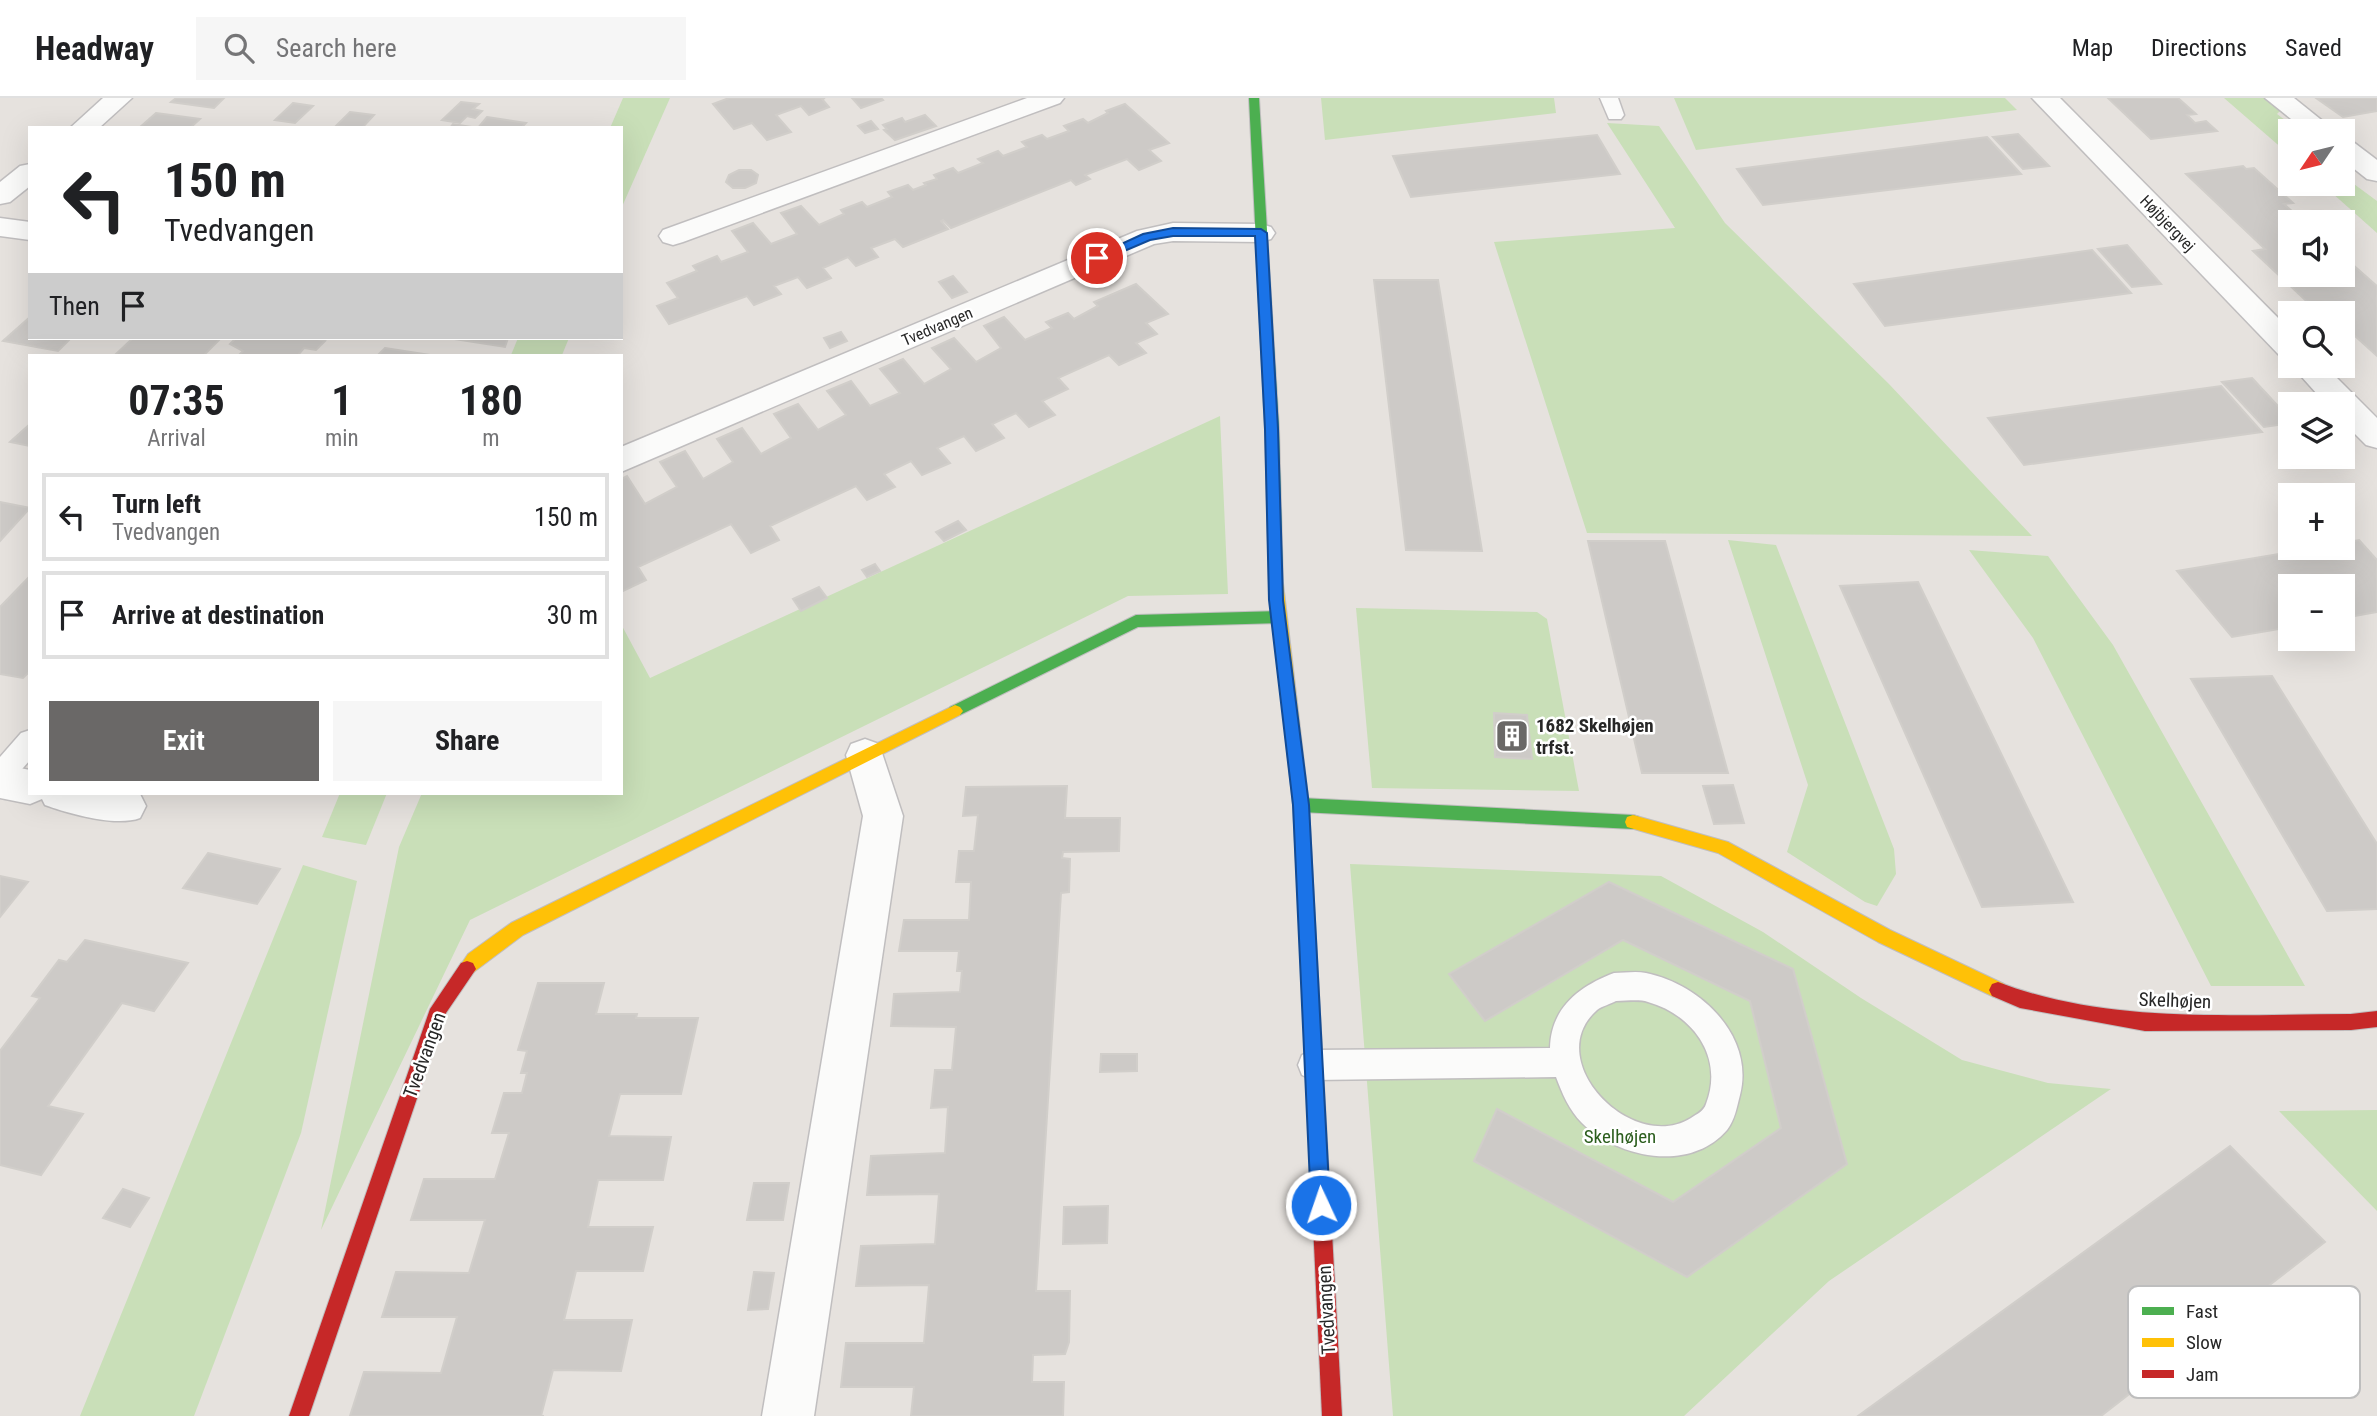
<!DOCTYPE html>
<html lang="en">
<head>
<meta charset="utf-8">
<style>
  body { margin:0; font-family:"Roboto Condensed",sans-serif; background:#f6f6f6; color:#202124; height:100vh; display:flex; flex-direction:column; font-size:26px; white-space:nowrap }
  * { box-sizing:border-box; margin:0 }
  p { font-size:23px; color:#757577 }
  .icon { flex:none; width:38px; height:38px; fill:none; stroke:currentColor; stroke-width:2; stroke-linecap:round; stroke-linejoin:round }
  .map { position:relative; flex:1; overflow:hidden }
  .drawer { position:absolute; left:28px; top:256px; width:595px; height:441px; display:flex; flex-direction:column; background:#fff; border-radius:0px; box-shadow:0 7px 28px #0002 }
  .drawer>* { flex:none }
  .hud { position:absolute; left:28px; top:28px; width:595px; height:214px; border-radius:0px; box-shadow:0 7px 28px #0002; background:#fff; color:#202124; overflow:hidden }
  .needle { width:46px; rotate:235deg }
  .buttons { position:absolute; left:2278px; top:21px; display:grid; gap:14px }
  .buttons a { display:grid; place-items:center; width:77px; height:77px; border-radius:0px; background:#fff; box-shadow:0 7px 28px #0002; font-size:35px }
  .pin { position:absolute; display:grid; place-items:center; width:60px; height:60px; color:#fff; margin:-30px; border:4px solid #fff; border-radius:50%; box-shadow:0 2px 7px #0007 }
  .me { position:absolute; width:77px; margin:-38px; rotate:357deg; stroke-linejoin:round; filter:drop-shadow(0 0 5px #0008) }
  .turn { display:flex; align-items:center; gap:24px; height:147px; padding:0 21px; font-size:32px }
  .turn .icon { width:91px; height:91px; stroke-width:2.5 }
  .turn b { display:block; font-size:49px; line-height:60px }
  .then { display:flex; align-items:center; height:66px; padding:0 21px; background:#0003; gap:14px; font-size:26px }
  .eta { display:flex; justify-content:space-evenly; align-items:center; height:119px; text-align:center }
  .eta b { font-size:42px; font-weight:700; line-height:49px }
  .action { display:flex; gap:14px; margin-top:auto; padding:14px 21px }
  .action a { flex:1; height:80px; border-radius:0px; background:#6a6867; color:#fff; font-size:28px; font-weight:700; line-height:80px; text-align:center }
  .action a+a { background:#f6f6f6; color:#202124 }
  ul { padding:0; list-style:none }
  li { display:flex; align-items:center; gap:21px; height:88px; margin:0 14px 10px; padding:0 7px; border:4px solid #e0e0e0; border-radius:0px }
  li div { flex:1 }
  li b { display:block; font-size:26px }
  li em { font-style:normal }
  header { display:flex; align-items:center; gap:42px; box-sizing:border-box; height:98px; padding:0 35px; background:#fff; border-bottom:2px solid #e0e0e0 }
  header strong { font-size:33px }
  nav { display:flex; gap:38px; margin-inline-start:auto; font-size:24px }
  .search { width:490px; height:63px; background:#f6f6f6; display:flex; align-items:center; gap:18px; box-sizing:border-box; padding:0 24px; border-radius:0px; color:#757577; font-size:26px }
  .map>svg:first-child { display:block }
  .green { fill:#c9dfb8 }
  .building { fill:#cdcac7; stroke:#d1ceca; stroke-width:2 }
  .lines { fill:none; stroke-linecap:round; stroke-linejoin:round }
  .lane-casing { stroke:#c0bebf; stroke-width:3 }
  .street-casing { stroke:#c0bebf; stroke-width:3 }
  .fast-casing { stroke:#c0bebf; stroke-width:2 }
  .slow-casing { stroke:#c0bebf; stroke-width:2 }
  .jam-casing { stroke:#c0bebf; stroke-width:2 }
  .lane { fill:#fbfbfa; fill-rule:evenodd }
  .street { fill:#fbfbfa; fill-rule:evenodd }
  .fast { fill:#4caf50; fill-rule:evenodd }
  .slow { fill:#ffc107; fill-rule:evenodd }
  .jam { fill:#c62828; fill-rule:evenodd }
  .route { fill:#1a73e8; stroke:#114b97; stroke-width:2 }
  .labels { text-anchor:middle; stroke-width:5; stroke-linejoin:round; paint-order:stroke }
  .far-street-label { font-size:16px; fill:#272727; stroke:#fff }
  .poi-label { font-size:19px; font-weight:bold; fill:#272727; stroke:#fff; text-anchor:start }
  .street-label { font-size:19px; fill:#272727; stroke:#fff }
  .park-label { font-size:19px; fill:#2c5e1e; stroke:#fff }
  .key { fill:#fff; stroke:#bebebe; stroke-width:2 }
  .key-label { font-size:19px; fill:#272727 }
</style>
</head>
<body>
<header>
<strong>Headway</strong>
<div class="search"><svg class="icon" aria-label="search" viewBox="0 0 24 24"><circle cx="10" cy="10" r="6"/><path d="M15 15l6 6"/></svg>Search here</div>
<nav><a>Map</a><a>Directions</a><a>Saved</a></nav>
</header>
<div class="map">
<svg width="2377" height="1318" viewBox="0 0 2377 1318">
  <rect width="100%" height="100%" fill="#e6e2de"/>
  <g class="green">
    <path d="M623 0H670L621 111V30H610Z"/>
    <path d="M1321 0H1554L1556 15 1325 42Z"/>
    <path d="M1674 0H2005L2017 12 1696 52Z"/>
    <path d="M2224 0H2265L2281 12 2277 16 2300 33H2291V58Z"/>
    <path d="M1607 25 1659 28 1725 125 1889 286 2032 438 1587 435 1494 144 1675 130Z"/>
    <path d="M2343 78 2377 103V135L2322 86H2343Z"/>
    <path d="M518 240H569L562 257H511Z"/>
    <path d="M1220 318 1228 496 1128 498 470 822 321 1132 399 749 422 695H621V526L650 580Z"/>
    <path d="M1728 442 1776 447 1894 751 1896 776 1877 808 1865 804 1787 754 1808 687Z"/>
    <path d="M1969 452 2048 458 2113 547 2305 888H2211L2033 540Z"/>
    <path d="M1356 510 1537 514 1547 521 1579 693 1372 690Z"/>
    <path d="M340 695H387L366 747 322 739Z"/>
    <path d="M1350 766 1661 778 1763 834 1861 900 1962 962 2048 985 2111 991 1829 1183 1684 1318H1393Z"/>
    <path d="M303 767 357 783 301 1035 194 1318H80Z"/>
    <path d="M2377 1012V1113L2279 1013Z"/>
  </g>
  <g class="building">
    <path d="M176 0H224L214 10 171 4Z"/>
    <path d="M729 0H825L822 1 829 9 809 17 801 8 776 17 791 34 767 42 752 25 734 31 713 6Z"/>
    <path d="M852 0H881L883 2 861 10Z"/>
    <path d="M2108 0H2178L2196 16 2187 17 2195 25 2206 23 2217 33 2151 41Z"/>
    <path d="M2316 0H2377V13L2343 19Z"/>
    <path d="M461 4 479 6 473 11 482 13 475 20 467 18 460 25 442 22Z"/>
    <path d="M293 5 313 8 295 25 275 22Z"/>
    <path d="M1125 6 1169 45 1149 52 1161 63 1139 72 1127 61 1085 77 1090 81 1076 87 1071 82 951 130 943 122 941 123 948 131 903 149 895 141 871 150 878 159 856 168 848 159 823 170 831 180 807 190 798 179 774 188 781 196 754 207 747 198 669 226 657 208 678 200 667 185 697 173 693 168 717 158 721 164 748 154 732 133 753 125 771 146 797 136 781 115 801 108 819 127 844 116 841 112 862 104 867 109 892 99 888 94 908 87 913 92 926 87 924 85 937 81 934 77 953 70 958 75 983 65 978 61 998 53 1003 58 1027 49 1022 44 1042 37 1047 41 1069 33 1064 28 1083 21 1088 25 1108 15 1106 13Z"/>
    <path d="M350 14 374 17 362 30 336 28Z"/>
    <path d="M156 15 200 21 190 30H139Z"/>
    <path d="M925 17 936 28 895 42 884 32 887 31 883 27 902 20 905 24Z"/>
    <path d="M487 19 526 25 521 30H450L453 26 478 30Z"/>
    <path d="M871 23 878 31 865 35 858 28Z"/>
    <path d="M2018 36 2049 68 2023 71 1993 39Z"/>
    <path d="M1597 37 1620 76 1411 99 1393 58Z"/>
    <path d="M1987 39 2021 76 1763 107 1737 71Z"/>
    <path d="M2243 68 2246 71 2254 70 2293 105 2284 106 2304 124H2291V177H2343V158L2377 188V258L2355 238 2344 239 2343 215H2319L2253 153 2265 151 2186 76Z"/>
    <path d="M739 72H751L758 77 756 85 745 90H733L726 84 729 77Z"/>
    <path d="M2127 147 2161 186 2132 189 2098 151Z"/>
    <path d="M2092 152 2131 195 1885 228 1854 186Z"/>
    <path d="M953 178 967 194 952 200 939 184Z"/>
    <path d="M1374 182H1438L1482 453 1406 452Z"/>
    <path d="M1136 186 1168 216 1146 225 1157 236 1136 245 1146 255 1119 267 1109 257 1058 280 1068 291 1042 303 1055 317 1029 329 1016 315 992 326 1004 340 976 353 964 338 937 350 950 365 922 377 911 363 884 376 895 389 867 402 856 388 770 428 779 442 751 455 731 426 638 469 646 482 621 494V381L627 378 645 406 677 389 660 364 685 353 703 381 733 364 717 341 742 330 761 356 791 340 774 316 798 306 818 332 846 317 827 293 851 283 870 308 900 295 880 271 903 261 924 286 951 271 932 250 954 240 976 264 1001 250 984 228 1004 219 1025 242 1052 230 1046 224 1068 215 1074 221 1098 208 1094 204Z"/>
    <path d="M30 219V240H71L58 253 3 243Z"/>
    <path d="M841 234 847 243 830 250 824 240Z"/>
    <path d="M133 240H221L204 257H115Z"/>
    <path d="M236 240H314L325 243 316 252 304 250 298 257H239L243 253 230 246Z"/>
    <path d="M448 240H508L505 249Z"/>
    <path d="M385 250 430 257H378Z"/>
    <path d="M2252 280 2291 322V325L2264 329 2222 284Z"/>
    <path d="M2221 288 2262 334 2024 367 1988 320Z"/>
    <path d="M30 326V348L10 344Z"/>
    <path d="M0 404 30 410 0 443Z"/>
    <path d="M958 423 966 432 944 443 936 434Z"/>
    <path d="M2359 442 2377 462V514L2343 520V488H2291V529L2232 539 2177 473 2315 450H2343V445Z"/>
    <path d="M1588 443H1665L1728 675H1642Z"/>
    <path d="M875 466 880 473 867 479 862 472Z"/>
    <path d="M30 478V573L23 580 0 576V509Z"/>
    <path d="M1918 484 2073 804 1982 809 1840 488Z"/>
    <path d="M819 489 827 500 801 513 793 501Z"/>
    <path d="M2272 578 2377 746V811L2327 813 2191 581Z"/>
    <path d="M1494 615 1527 617 1532 661 1495 659Z"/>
    <path d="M1733 687 1744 725 1714 726 1703 688Z"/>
    <path d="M1067 688 1065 720H1120L1119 753 1063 754 1062 760 1070 761 1069 794 1061 795 1036 1193H1070L1069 1244 1065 1256 1033 1257 1032 1284H1064L1063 1318H911L914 1289H841L846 1245H924L929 1187 856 1188 861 1148 935 1146 939 1096 867 1097 871 1058 945 1055 948 1009 931 1010 935 972H952L956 929 891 928 894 896 960 894 962 873H957L959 853H899L904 822H969L971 784H956L959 753H974L978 717 963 718 966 689Z"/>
    <path d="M208 755 280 771 257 806 183 790Z"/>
    <path d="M0 778 28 784 0 819Z"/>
    <path d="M1609 784 1793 871 1847 1066 1687 1179 1474 1063 1497 1011 1673 1104 1781 1030 1750 903 1623 842 1485 923 1449 876Z"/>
    <path d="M85 842 188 865 154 913 122 905 48 1008 83 1016 41 1077 0 1067V953L40 900 32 898 59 862 67 864Z"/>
    <path d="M538 885H604L596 916H637L636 920H698L681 996H620L609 1038 671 1039 663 1082H598L588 1129H653L643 1173H576L564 1222H632L621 1273 553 1272 541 1318H544H350L364 1274 441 1275 457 1219H382L396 1174 469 1175 485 1122H411L424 1081H495L509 1035H492L504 995H522L527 975H521L527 953 518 952Z"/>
    <path d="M1101 956H1137V973L1100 974Z"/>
    <path d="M2230 1048 2325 1144 2101 1318H1858Z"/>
    <path d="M754 1085H789L783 1122H747Z"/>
    <path d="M123 1091 149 1100 130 1129 103 1120Z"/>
    <path d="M1108 1108 1107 1145 1063 1146 1064 1109Z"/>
    <path d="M754 1174 774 1175 768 1211 748 1212Z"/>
  </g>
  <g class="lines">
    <defs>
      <g id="lane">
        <path d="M1600 0H1618L1624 17 1621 21H1609Z"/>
        <path d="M30 632V662L9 686 0 689V659L21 635Z"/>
        <path d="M1614 875C1624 875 1636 873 1646 875 1700 886 1755 938 1740 997 1737 1008 1735 1022 1727 1032 1690 1075 1618 1060 1582 1025 1569 1012 1562 995 1556 979L1313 982 1302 977 1298 967 1302 957 1313 952 1550 950C1551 909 1580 888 1614 875ZM1616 903C1627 903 1639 901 1648 904 1694 917 1724 960 1706 1006 1704 1013 1697 1016 1691 1020 1632 1057 1540 962 1597 912 1602 908 1611 906 1616 903Z"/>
      </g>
      <g id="street">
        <path d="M103 0H132L99 30H70Z"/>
        <path d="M1027 0H1064L1060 5 683 144 673 147 663 144 659 138 663 132Z"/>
        <path d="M2032 0H2060L2291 233V261L2280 258Z"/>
        <path d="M2265 0H2294L2335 33H2306Z"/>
        <path d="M2343 41 2352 43 2377 62V83L2367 81 2343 62Z"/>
        <path d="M30 66V88L10 104 0 106V84L20 68Z"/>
        <path d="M0 120 30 124V142L0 138Z"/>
        <path d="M1173 125 1261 126 1271 129 1275 135 1271 141 1261 144 1173 143 1154 146 621 374V349L1137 133Z"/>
        <path d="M2292 268H2325L2377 320V350L2366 347 2343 324V306H2326Z"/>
        <path d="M865 641 879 646 903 718 814 1318H762L863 718 846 657 851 646Z"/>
        <path d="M0 666 30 672V695H136L140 696 146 708 140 720C116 729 70 716 45 707L42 701 30 706 0 700Z"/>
      </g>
      <g id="fast">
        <path d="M1249 0H1259L1279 331 1283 485 1276 491 1269 485 1265 331Z"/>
        <path d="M1278 513 1285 519 1278 525 1138 529 960 617H950L947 613 950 609 1136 517Z"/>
        <path d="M1301 700 1633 717 1639 719 1641 724 1639 729 1633 731 1301 714 1295 712 1293 707 1295 702Z"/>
      </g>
      <g id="slow">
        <path d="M1276 479 1283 485 1309 707 1314 804 1312 809 1306 812 1300 809 1298 804 1293 707 1269 485Z"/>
        <path d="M955 607 960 609 963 613 960 617 523 837 467 879 461 877 458 871 468 856 511 825Z"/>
        <path d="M1633 717 1728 744 1890 832 2004 886 2007 892 2004 898 1998 900 1992 898 1878 844 1718 755 1627 729 1625 724 1627 719Z"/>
      </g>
      <g id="jam">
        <path d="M1306 796 1312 799 1314 804 1342 1318H1322L1298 804 1300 799Z"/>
        <path d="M467 863 473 865 476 871 446 915 309 1318H289L430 911 461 865Z"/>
        <path d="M1998 884C2110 927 2233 916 2351 916L2377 913V929L2351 932 2145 933 2020 910 1992 898 1989 892 1992 886Z"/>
      </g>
    </defs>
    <use href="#lane" class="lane-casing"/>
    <use href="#street" class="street-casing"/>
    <use href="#fast" class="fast-casing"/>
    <use href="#slow" class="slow-casing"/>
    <use href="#jam" class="jam-casing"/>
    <use href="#lane" class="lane"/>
    <use href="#street" class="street"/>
    <use href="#fast" class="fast"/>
    <use href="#slow" class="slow"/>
    <use href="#jam" class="jam"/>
  </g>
  <path class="route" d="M1173 130 1261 131 1267 135 1278 331 1283 502 1309 707 1330 1107 1327 1114 1321 1116 1314 1114 1311 1107 1293 707 1269 502 1265 331 1255 138H1173L1150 142 1101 163 1097 164 1091 160 1143 136Z"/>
  <defs>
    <symbol id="building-square" viewBox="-11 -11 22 22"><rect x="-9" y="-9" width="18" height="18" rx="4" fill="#6a6867" stroke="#fff"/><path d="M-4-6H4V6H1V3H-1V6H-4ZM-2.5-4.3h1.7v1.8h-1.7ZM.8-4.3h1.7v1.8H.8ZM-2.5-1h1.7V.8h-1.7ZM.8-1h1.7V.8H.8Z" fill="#fff"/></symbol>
  </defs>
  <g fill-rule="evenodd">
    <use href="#building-square" x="1493" y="619" width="38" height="38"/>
  </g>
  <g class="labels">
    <g class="far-street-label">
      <text transform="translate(2168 125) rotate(46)" y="6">Højbjergvej</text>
      <text transform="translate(937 228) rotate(-23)" y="6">Tvedvangen</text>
    </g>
    <g class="poi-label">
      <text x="1536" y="634">1682 Skelhøjen<tspan x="1536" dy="22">trfst.</tspan></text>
    </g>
    <g class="street-label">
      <text transform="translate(2175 902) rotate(2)" y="7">Skelhøjen</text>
      <text transform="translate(424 957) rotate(-70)" y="7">Tvedvangen</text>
      <text transform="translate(1326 1212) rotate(-93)" y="7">Tvedvangen</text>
    </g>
    <g class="park-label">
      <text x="1620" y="1045">Skelhøjen</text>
    </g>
  </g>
  <rect x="2128" y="1188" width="232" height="112" rx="10" class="key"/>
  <rect x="2142" y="1209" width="32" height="8" fill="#4caf50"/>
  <rect x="2142" y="1240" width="32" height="9" fill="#ffc107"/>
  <rect x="2142" y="1272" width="32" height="8" fill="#c62828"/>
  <g class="key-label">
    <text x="2186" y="1220">Fast</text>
    <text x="2186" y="1251">Slow</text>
    <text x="2186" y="1283">Jam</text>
  </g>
</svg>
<div class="buttons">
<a><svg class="needle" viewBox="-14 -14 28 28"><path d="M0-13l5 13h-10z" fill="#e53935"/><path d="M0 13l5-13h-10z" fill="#757577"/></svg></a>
<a><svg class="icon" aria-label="sound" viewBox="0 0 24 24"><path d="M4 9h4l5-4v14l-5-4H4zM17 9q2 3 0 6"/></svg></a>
<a><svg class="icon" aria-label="search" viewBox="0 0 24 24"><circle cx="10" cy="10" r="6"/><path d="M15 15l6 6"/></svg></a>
<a><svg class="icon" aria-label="layers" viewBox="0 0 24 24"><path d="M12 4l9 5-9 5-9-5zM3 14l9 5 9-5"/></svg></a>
<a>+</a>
<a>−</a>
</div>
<div class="pin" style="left:1097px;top:160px;background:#d93025"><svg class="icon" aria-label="arrive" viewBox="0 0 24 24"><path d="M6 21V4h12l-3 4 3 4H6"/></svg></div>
<svg class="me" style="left:1321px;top:1107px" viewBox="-20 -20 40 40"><circle r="17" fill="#1a73e8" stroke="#fff" stroke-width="3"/><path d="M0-11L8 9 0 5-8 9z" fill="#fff"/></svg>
<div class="hud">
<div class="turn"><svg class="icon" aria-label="left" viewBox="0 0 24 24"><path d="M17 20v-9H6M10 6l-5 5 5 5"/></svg><div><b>150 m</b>Tvedvangen</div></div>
<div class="then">Then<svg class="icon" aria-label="arrive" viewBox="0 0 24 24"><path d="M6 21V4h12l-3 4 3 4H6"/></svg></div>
</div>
<section class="drawer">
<div class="eta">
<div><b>07:35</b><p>Arrival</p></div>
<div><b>1</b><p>min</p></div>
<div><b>180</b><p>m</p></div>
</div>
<ul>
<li><svg class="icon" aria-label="left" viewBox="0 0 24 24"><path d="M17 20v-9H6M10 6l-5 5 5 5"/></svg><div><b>Turn left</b><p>Tvedvangen</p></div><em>150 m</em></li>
<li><svg class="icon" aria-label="arrive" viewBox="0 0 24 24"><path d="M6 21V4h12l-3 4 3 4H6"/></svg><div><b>Arrive at destination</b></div><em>30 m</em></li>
</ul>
<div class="action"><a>Exit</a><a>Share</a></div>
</section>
</div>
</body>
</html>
